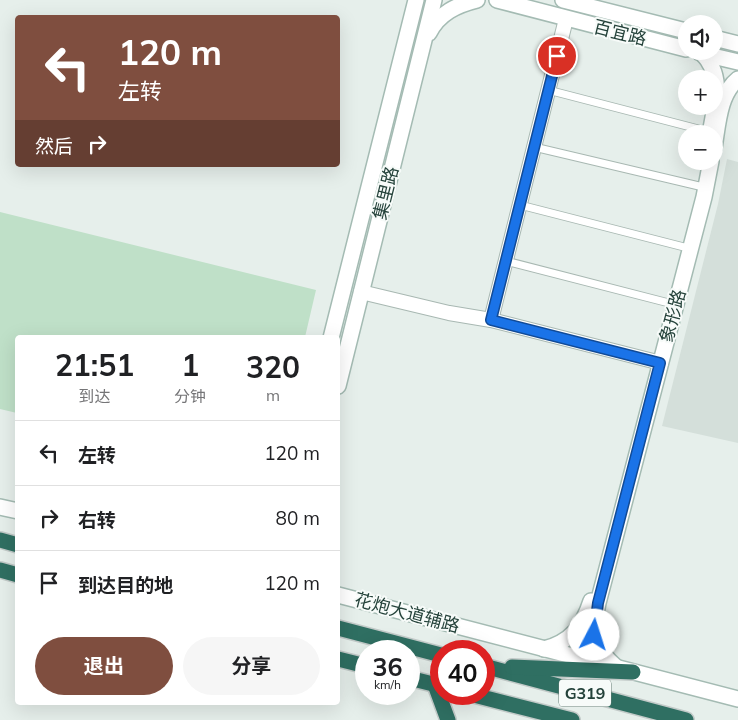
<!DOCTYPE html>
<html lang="zh">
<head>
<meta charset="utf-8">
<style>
  body { margin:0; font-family:Mulish,"Noto Sans SC",sans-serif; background:#f6f6f6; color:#202124; height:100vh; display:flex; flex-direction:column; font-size:19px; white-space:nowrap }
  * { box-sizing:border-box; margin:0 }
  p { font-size:16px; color:#757577 }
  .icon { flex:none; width:28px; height:28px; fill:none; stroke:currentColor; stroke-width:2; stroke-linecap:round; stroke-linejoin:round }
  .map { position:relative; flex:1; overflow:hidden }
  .sheet { position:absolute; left:15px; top:335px; width:325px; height:370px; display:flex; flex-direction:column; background:#fff; border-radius:5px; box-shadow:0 5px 20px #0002 }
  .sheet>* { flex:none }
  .banner { position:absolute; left:15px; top:15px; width:325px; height:152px; border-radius:5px; box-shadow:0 5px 20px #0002; background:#7f4e3f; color:#fff; overflow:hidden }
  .fabs { position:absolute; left:678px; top:15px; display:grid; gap:10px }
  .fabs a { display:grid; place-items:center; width:45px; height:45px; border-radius:50%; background:#fff; box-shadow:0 5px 20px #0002; font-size:25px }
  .speed { position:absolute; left:355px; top:640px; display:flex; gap:10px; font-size:25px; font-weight:700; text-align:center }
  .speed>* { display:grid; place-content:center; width:65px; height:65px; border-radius:50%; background:#fff; box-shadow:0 5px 20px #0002; line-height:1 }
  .speed small { font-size:12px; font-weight:400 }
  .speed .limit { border:8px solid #d22; background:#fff; color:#111 }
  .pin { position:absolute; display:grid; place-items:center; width:42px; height:42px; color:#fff; margin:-21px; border:2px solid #fff; border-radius:50%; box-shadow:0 1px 5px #0007 }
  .me { position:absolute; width:55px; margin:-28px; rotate:5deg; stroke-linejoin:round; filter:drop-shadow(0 0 4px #0008) }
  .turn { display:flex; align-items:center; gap:18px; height:105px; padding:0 20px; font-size:22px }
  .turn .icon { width:65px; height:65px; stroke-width:2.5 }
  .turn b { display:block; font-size:35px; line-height:42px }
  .then { display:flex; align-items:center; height:48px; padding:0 20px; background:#0003; gap:10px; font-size:19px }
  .eta { display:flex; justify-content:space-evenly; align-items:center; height:85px; text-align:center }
  .eta b { font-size:30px; font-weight:700; line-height:35px }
  .cta { display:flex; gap:10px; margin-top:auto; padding:10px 20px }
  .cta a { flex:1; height:58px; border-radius:30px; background:#7f4e3f; color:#fff; font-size:20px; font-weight:700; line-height:58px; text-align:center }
  .cta a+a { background:#f6f6f6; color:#202124 }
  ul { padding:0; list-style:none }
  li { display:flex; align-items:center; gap:15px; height:65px; padding:0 20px; border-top:1px solid #e0e0e0 }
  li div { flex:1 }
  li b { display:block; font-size:19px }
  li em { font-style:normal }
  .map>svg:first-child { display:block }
  .built { fill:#d4dfda }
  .green { fill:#bfe0c8 }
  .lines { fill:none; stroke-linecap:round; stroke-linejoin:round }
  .lane-casing { stroke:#a8b8b2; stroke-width:9 }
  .street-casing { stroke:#a8b8b2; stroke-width:16 }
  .secondary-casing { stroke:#a4bbb3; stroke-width:18 }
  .highway-casing { stroke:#c2cac8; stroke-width:18 }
  .lane { stroke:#fff; stroke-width:7 }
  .street { stroke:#fff; stroke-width:14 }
  .secondary { stroke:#fff; stroke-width:15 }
  .highway { stroke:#2f6f62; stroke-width:15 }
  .route-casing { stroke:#114b97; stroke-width:12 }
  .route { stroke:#1a73e8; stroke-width:9 }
  .labels { text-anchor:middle; stroke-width:4; stroke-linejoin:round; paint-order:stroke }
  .shield { fill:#f7fbf9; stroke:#637a73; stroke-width:1 }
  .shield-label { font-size:16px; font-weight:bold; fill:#24423a }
  .street-label { font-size:18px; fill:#24423a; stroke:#f7fbf9 }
</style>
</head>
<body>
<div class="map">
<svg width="738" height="720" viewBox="0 0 738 720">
  <rect width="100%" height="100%" fill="#e6efeb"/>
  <path class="built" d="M727 159 738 162V443L662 426 718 204Z"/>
  <path class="green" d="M0 212 316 290 305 337 18 338 17 413 0 409Z"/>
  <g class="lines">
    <defs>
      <g id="lane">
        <path d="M548 90 710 132"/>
        <path d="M534 147 699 186"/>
        <path d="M520 205 684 247"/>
        <path d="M506 261 669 303"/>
      </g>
      <g id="street">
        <path d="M361 292 449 313 491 320 661 363"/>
        <path d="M491 320 566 19"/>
      </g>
      <g id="secondary">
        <path d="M497 0 686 49"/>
        <path d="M563 0 686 31"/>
        <path d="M429 33C439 13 457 5 477 0"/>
        <path d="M714 38 738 44"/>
        <path d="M700 53 738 62"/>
        <path d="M702 53C725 77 715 104 710 134"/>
        <path d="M714 148C718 125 719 94 738 79"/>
        <path d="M331 338 416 0"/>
        <path d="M338 386 434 0"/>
        <path d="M0 507 18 511"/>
        <path d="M338 595 738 699"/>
        <path d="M544 649C571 642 583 626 591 601"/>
        <path d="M616 667C592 646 592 633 598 603L704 197 711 161"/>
      </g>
      <g id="highway">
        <path d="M0 540 18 545"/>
        <path d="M0 570 18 575"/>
        <path d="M338 628 441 655"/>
        <path d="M338 659 366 666"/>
        <path d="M484 666 686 720"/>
        <path d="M512 667 633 672"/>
        <path d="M409 678 441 686"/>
        <path d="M435 685 448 720"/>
        <path d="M470 694 572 720"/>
      </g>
    </defs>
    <use href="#lane" class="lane-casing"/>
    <use href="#street" class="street-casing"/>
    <use href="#secondary" class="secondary-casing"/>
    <use href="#highway" class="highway-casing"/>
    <use href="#lane" class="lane"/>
    <use href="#street" class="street"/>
    <use href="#secondary" class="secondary"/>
    <use href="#highway" class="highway"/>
  </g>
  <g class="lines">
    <defs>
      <path id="route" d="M557 56 491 320 660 363 598 603 594 635"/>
    </defs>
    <use href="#route" class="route-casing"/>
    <use href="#route" class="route"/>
  </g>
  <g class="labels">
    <rect class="shield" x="559" y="679.5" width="52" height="27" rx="4"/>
    <g class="shield-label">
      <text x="585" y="699">G319</text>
    </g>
    <g class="street-label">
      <text transform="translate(620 33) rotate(14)" y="6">百宜路</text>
      <text transform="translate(386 193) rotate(-76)" y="6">集里路</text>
      <text transform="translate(673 316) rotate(-75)" y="6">象形路</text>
      <text transform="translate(407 613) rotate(15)" y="6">花炮大道辅路</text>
    </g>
  </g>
</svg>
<div class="fabs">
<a><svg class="icon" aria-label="sound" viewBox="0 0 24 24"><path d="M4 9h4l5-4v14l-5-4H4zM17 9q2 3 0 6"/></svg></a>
<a>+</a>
<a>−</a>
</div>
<div class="speed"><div>36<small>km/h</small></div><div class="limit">40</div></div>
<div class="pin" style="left:557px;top:56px;background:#d93025"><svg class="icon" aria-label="arrive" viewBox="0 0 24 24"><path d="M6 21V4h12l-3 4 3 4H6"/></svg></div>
<svg class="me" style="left:594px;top:635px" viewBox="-20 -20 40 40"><circle r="19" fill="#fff"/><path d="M0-13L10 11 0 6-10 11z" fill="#1a73e8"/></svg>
<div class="banner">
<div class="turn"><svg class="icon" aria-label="left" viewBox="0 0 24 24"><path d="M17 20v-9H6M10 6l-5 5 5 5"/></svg><div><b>120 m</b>左转</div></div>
<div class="then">然后<svg class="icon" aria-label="right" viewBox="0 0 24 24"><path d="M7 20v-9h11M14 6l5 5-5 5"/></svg></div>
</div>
<section class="sheet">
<div class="eta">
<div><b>21:51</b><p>到达</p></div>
<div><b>1</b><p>分钟</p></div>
<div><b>320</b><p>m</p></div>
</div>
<ul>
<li><svg class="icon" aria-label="left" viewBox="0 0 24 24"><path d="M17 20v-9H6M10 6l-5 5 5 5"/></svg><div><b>左转</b></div><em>120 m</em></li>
<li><svg class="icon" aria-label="right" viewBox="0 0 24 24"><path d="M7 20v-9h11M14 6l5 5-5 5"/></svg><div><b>右转</b></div><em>80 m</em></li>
<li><svg class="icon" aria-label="arrive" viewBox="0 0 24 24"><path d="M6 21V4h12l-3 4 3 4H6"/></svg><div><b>到达目的地</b></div><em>120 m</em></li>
</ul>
<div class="cta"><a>退出</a><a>分享</a></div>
</section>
</div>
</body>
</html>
